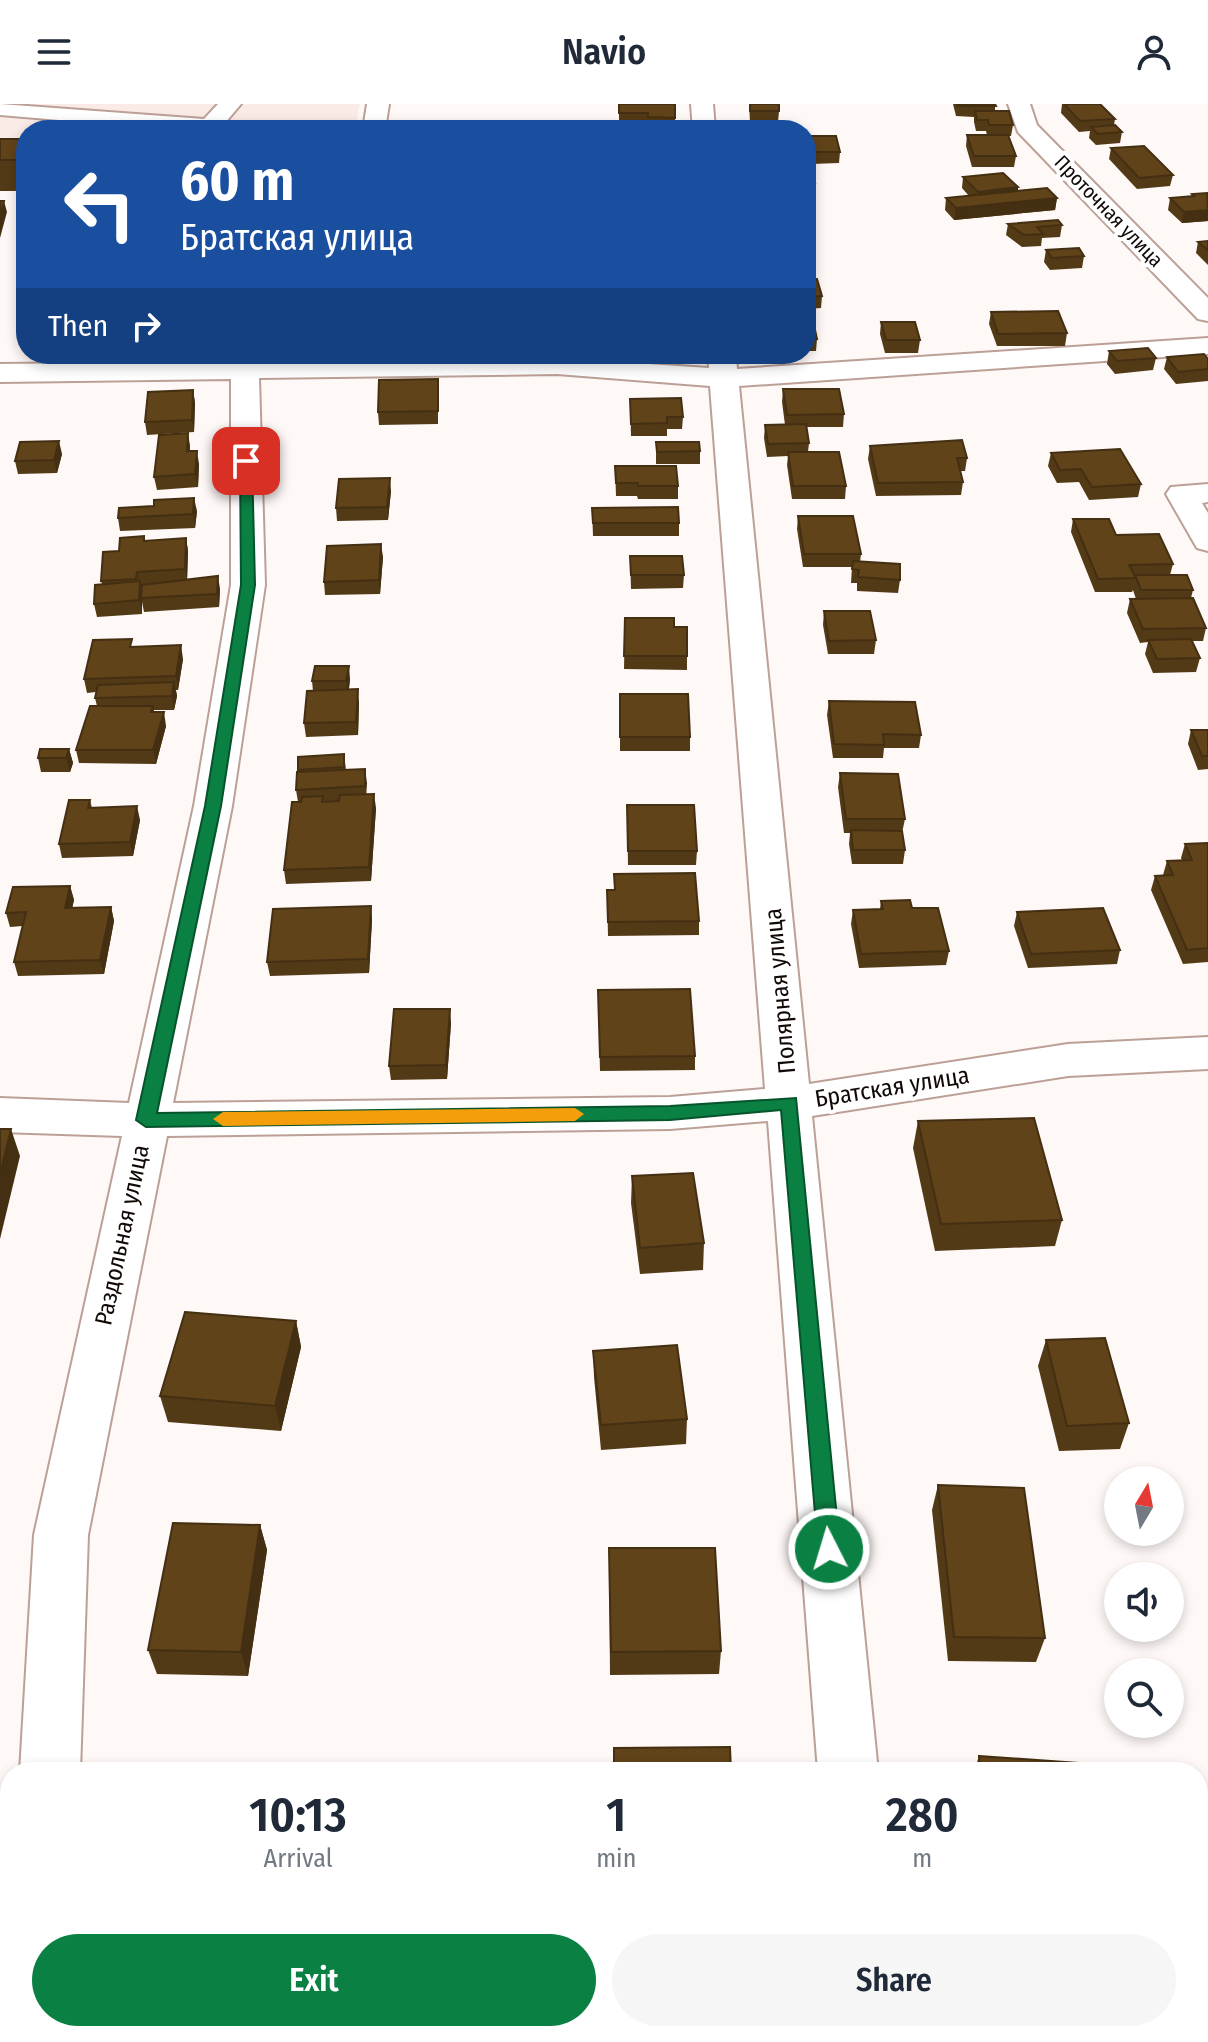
<!DOCTYPE html>
<html lang="en">
<head>
<meta charset="utf-8">
<style>
  body { margin:0; font-family:"Fira Sans Condensed",sans-serif; background:#f6f6f7; color:#1f2937; height:100vh; display:flex; flex-direction:column; font-size:30px; white-space:nowrap }
  * { box-sizing:border-box; margin:0 }
  p { font-size:26px; color:#747a83 }
  .icon { flex:none; width:44px; height:44px; fill:none; stroke:currentColor; stroke-width:2; stroke-linecap:round; stroke-linejoin:round }
  .map { position:relative; flex:1; overflow:hidden }
  .panel { position:absolute; left:0px; top:1658px; width:1208px; height:280px; display:flex; flex-direction:column; background:#fff; border-radius:32px 32px 0 0; box-shadow:0 4px 12px #0003 }
  .panel>* { flex:none }
  .top-card { position:absolute; left:16px; top:16px; width:800px; height:244px; border-radius:32px; box-shadow:0 4px 12px #0003; background:#1a4fa0; color:#fff; overflow:hidden }
  .needle { width:52px; rotate:10deg }
  .fabs { position:absolute; left:1104px; top:1362px; display:grid; gap:16px }
  .fabs a { display:grid; place-items:center; width:80px; height:80px; border-radius:50%; background:#fff; box-shadow:0 4px 12px #0003; font-size:40px }
  .pin { position:absolute; display:grid; place-items:center; width:68px; height:68px; color:#fff; margin:-34px; border-radius:16px; box-shadow:0 4px 12px #0006 }
  .me { position:absolute; width:88px; margin:-44px; rotate:355deg; stroke-linejoin:round; filter:drop-shadow(0 0 6px #0008) }
  .turn { display:flex; align-items:center; gap:28px; height:168px; padding:0 32px; font-size:36px }
  .turn .icon { width:104px; height:104px; stroke-width:2.5 }
  .turn b { display:block; font-size:56px; line-height:68px }
  .then { display:flex; align-items:center; height:76px; padding:0 32px; background:#0003; gap:16px; font-size:30px }
  .eta { display:flex; justify-content:space-evenly; align-items:center; height:136px; text-align:center }
  .eta b { font-size:48px; font-weight:600; line-height:56px }
  .button { display:flex; gap:16px; margin-top:auto; padding:16px 32px }
  .button a { flex:1; height:92px; border-radius:48px; background:#0b8043; color:#fff; font-size:32px; font-weight:600; line-height:92px; text-align:center }
  .button a+a { background:#f6f6f7; color:#1f2937 }
  header { display:flex; justify-content:space-between; align-items:center; height:104px; padding:0 32px; background:#fff; font-size:36px; font-weight:600 }
  .map>svg:first-child { display:block }
  .built { fill:#fbebe6 }
  .lines { fill:none; stroke-linecap:round; stroke-linejoin:round }
  .minor-casing { stroke:#bca097; stroke-width:4 }
  .minor { fill:#fff; fill-rule:evenodd }
  .wall { fill:#533a16 }
  .shaded-wall { fill:#442f12 }
  .building { fill:#61431a; stroke:#442f12; stroke-width:2 }
  .route { fill:#0b8043; stroke:#07532c; stroke-width:2 }
  .slow { fill:#f59e0b }
  .labels { text-anchor:middle; stroke-width:8; stroke-linejoin:round; paint-order:stroke }
  .far-street-label { font-size:20px; fill:#120906; stroke:#fff }
  .street-label { font-size:24px; fill:#120906; stroke:#fff }
</style>
</head>
<body>
<header><svg class="icon" aria-label="menu" viewBox="0 0 24 24"><path d="M4 6h16M4 12h16M4 18h16"/></svg>Navio<svg class="icon" aria-label="person" viewBox="0 0 24 24"><circle cx="12" cy="8" r="4"/><path d="M4 21q1-7 8-7t8 7"/></svg></header>
<div class="map">
<svg width="1208" height="1938" viewBox="0 0 1208 1938">
  <rect width="100%" height="100%" fill="#fef8f6"/>
  <path class="built" d="M0 0H360L355 26H26V87H0Z"/>
  <g class="lines">
    <defs>
      <g id="minor">
        <path d="M0 0 204 15 218 0H241L219 26H177L0 11Z"/>
        <path d="M367 0H389L385 26H363Z"/>
        <path d="M691 0H713L715 26H693Z"/>
        <path d="M1008 0H1030L1037 21 1208 194V217L1198 215 1018 28Z"/>
        <path d="M1208 234V250L739 282 809 980 1068 940 1208 933V965L1068 972 812 1012 878 1668H818L768 1017 670 1025 167 1032 88 1431 80 1668H20L34 1431 122 1032 0 1028V994L129 999 194 702 231 481V275L0 278V260L557 254 709 264 708 250H736L737 265ZM557 270 710 282 765 985 670 993 173 999 232 702 265 481 259 274Z"/>
        <path d="M1208 380V398L1202 399 1208 409V447L1197 444 1166 390 1171 383Z"/>
        <path d="M10 1904V1928H65L62 1938H0V1926Z"/>
        <path d="M838 1928H904L905 1938H839Z"/>
      </g>
    </defs>
    <use href="#minor" class="minor-casing"/>
    <use href="#minor" class="minor"/>
  </g>
  <g class="wall">
    <path d="M619 0H675V25L648 24V20L619 19Z"/>
    <path d="M749 0 779 7 778 18H750Z"/>
    <path d="M953 0H995V7L1013 21 1011 32H1009L1016 52 1014 63H972L966 42 967 31H987L986 27H976L974 18V13L956 12Z"/>
    <path d="M1062 0H1100L1115 15 1114 21 1122 28 1120 39 1096 41 1089 34 1090 27 1079 28 1061 9Z"/>
    <path d="M806 32 840 48 839 59 811 60 808 50H806Z"/>
    <rect x="0" y="35" width="26" height="52"/>
    <path d="M1111 44 1173 71 1170 82 1137 85 1109 55Z"/>
    <path d="M806 68 815 79 814 90H806Z"/>
    <path d="M963 73 1018 83V87L1057 94 1055 106 954 116 945 106 946 94 969 92 962 84Z"/>
    <path d="M1208 89V117L1182 119 1168 106 1170 94 1191 92 1192 90Z"/>
    <path d="M806 108 808 121 807 132H806Z"/>
    <path d="M1008 120 1062 121 1060 133 1042 134 1041 142 1022 143 1006 131Z"/>
    <path d="M1208 137V161L1196 149 1198 138Z"/>
    <path d="M1046 146 1084 152 1082 164 1050 166 1044 158Z"/>
    <path d="M806 175 822 192 821 204 806 205Z"/>
    <path d="M991 208 1067 229 1065 242H997L989 220Z"/>
    <path d="M806 212 817 235 816 247H806Z"/>
    <path d="M881 218 920 236 918 249H885L880 230Z"/>
    <path d="M1109 247 1156 254 1153 266 1115 270 1107 260Z"/>
    <path d="M1167 253 1208 255V277L1176 280 1164 265Z"/>
    <path d="M438 275V320L379 321 378 308Z"/>
    <path d="M783 285 844 310 843 323H806L809 339 808 348 846 382 845 395H792L787 361 788 352 767 353 764 334 765 321H785L782 298Z"/>
    <path d="M193 286 195 299 194 328 147 331 145 318Z"/>
    <path d="M630 295 683 313 682 325H667V332H631Z"/>
    <path d="M188 329 190 347 199 360 198 383 157 386 154 373Z"/>
    <path d="M656 338 700 347V360H656Z"/>
    <path d="M870 342 967 354 965 367H960L963 378 961 391 876 392 868 355Z"/>
    <path d="M1051 349 1141 380 1138 393 1089 396 1079 378 1057 379 1048 362Z"/>
    <path d="M62 350 57 369 18 370 15 357Z"/>
    <path d="M615 362 678 382V395H638L637 392H616Z"/>
    <path d="M391 387 388 416 337 417 336 404Z"/>
    <path d="M592 404 679 419V432H593Z"/>
    <path d="M197 407 195 424 120 427 118 414Z"/>
    <path d="M798 412 861 450 860 458 900 476 898 489 857 487V479H851L852 463H803L797 425Z"/>
    <path d="M1073 415 1116 431 1173 460 1170 471 1193 486 1191 494 1206 524 1203 537H1192L1200 554 1196 568 1153 569 1145 550 1148 538 1140 539 1127 509 1130 495H1136L1133 486 1132 488H1095L1071 428Z"/>
    <path d="M144 432 145 437 186 434 188 447 187 476 220 485 219 503 144 508 142 498V510L97 513 94 500 102 480 101 477 119 447Z"/>
    <path d="M630 452 684 471 683 484 631 485Z"/>
    <path d="M383 453 380 490 325 491 324 478Z"/>
    <path d="M824 507 876 536 874 550H828L823 521Z"/>
    <path d="M625 514 687 552V566L624 565Z"/>
    <path d="M133 543 183 555 178 586H176L177 592 174 606H154V608L166 622 156 660 79 659 76 646 97 602 95 594 96 588 87 589 84 575Z"/>
    <path d="M350 575 349 585 359 599 358 631 306 633 304 619 313 587 312 577Z"/>
    <path d="M620 590 690 633V647H620Z"/>
    <path d="M829 597 921 631 919 644H884L883 654H833L827 611Z"/>
    <path d="M1208 625V665L1198 666 1188 640 1191 626Z"/>
    <path d="M69 645 73 659 70 668H41L38 654Z"/>
    <path d="M344 650 346 666 365 665 366 691 376 704 371 777 286 780 284 766 298 698 296 686 298 653Z"/>
    <path d="M840 669 905 715 902 729 905 746 903 760H852L849 740 850 729H844L838 683Z"/>
    <path d="M90 696 92 704 140 716 133 752 62 754 59 740Z"/>
    <path d="M627 701 697 747 696 761H628Z"/>
    <path d="M1208 739V858L1183 860 1151 786 1155 772 1163 771 1167 757 1182 756 1181 754 1185 740Z"/>
    <path d="M70 782 74 796 72 804 111 803 114 817 104 870 18 872 14 858 23 822 10 823 6 809Z"/>
    <path d="M607 786H614L699 817V831L608 832Z"/>
    <path d="M881 797 912 804 949 847 946 861 859 864 851 820 853 806 880 805Z"/>
    <path d="M371 802 372 816 369 869 270 872 267 858Z"/>
    <path d="M1017 808 1120 846 1117 860 1028 864 1014 822Z"/>
    <path d="M598 886 695 952V966L600 967Z"/>
    <path d="M451 919 447 975 391 976 389 962Z"/>
    <path d="M918 1017 1062 1116 1055 1142 935 1147 913 1044Z"/>
    <path d="M632 1072 704 1139 703 1166 640 1170 631 1099Z"/>
    <path d="M296 1217 301 1243 281 1327 168 1318 160 1292Z"/>
    <path d="M1046 1236 1129 1319 1120 1345 1059 1347 1038 1262Z"/>
    <path d="M593 1247 687 1315 686 1340 601 1346 594 1273Z"/>
    <path d="M938 1381 1045 1534 1036 1558 948 1557 932 1406Z"/>
    <path d="M260 1421 267 1446 248 1572 157 1570 148 1546Z"/>
    <path d="M609 1444 721 1547 719 1570 610 1571Z"/>
    <path d="M979 1652 1107 1668H974Z"/>
    <path d="M978 1928H1160L1161 1938H979Z"/>
  </g>
  <g class="shaded-wall">
    <path d="M1018 83 1017 95 977 99 978 88Z"/>
    <path d="M1057 94 1055 106 954 116 956 104Z"/>
    <path d="M4 97 7 108 0 134V113Z"/>
    <path d="M1208 106V117L1182 119 1184 108Z"/>
    <path d="M193 286 195 299 194 328 192 316Z"/>
    <path d="M188 329 190 342 189 360 187 347Z"/>
    <path d="M59 337 62 350 57 369 54 356Z"/>
    <path d="M197 347 199 360 198 383 195 370Z"/>
    <path d="M390 374 391 387 388 416 387 403Z"/>
    <path d="M194 394 197 407 195 424 193 410Z"/>
    <path d="M186 434 188 447 187 478 185 465Z"/>
    <path d="M381 440 383 453 380 490 379 476Z"/>
    <path d="M137 468 142 491V510L139 496Z"/>
    <path d="M218 472 220 485 219 503 217 490Z"/>
    <path d="M181 541 183 555 178 586 176 572Z"/>
    <path d="M349 562 350 575 348 591 346 577Z"/>
    <path d="M174 578 177 592 174 606 172 592Z"/>
    <path d="M358 585 359 599 358 631 356 618Z"/>
    <path d="M164 608 166 622 156 660 153 646Z"/>
    <path d="M69 645 73 659 70 668 66 654Z"/>
    <path d="M365 665 367 679 366 696 365 682Z"/>
    <path d="M374 690 376 704 371 777 369 763Z"/>
    <path d="M137 702 140 716 133 752 130 738Z"/>
    <path d="M70 782 74 796 69 818 65 804Z"/>
    <path d="M371 802 372 816 369 869 368 855Z"/>
    <path d="M111 803 114 817 104 870 100 856Z"/>
    <path d="M450 905 451 919 447 975 446 961Z"/>
    <path d="M11 1025 20 1052 0 1135V1070Z"/>
    <path d="M296 1217 301 1243 281 1327 275 1302Z"/>
    <path d="M260 1421 267 1446 248 1572 241 1548Z"/>
  </g>
  <g class="building">
    <path d="M619 0H675V14L648 13V9H619Z"/>
    <rect x="750" y="0" width="29" height="7"/>
    <path d="M957 0H995L996 2H958Z"/>
    <path d="M1064 0H1100L1115 15 1080 17Z"/>
    <path d="M975 7H1009L1013 21H989L988 16H977Z"/>
    <path d="M1115 21 1122 28 1098 30 1091 23Z"/>
    <path d="M418 22H467L466 26H417Z"/>
    <path d="M621 24 662 25V26H620Z"/>
    <path d="M967 31H1008L1016 52H974Z"/>
    <path d="M806 32H836L840 48H811L809 39H806Z"/>
    <rect x="0" y="35" width="26" height="21"/>
    <path d="M1144 42 1173 71 1139 74 1111 44Z"/>
    <path d="M806 68H812L815 79H806Z"/>
    <path d="M1003 69 1018 83 978 88 963 73Z"/>
    <path d="M1047 84 1057 94 956 104 946 94Z"/>
    <path d="M1207 89 1208 106 1184 108 1170 94 1194 92 1192 90Z"/>
    <path d="M0 97H4L0 113Z"/>
    <path d="M1058 116 1062 121 1037 123 1043 130 1024 131 1008 120Z"/>
    <path d="M1208 137V146L1198 138Z"/>
    <path d="M1079 144 1084 152 1052 154 1046 146Z"/>
    <path d="M806 175H817L822 192 806 193Z"/>
    <path d="M1058 207 1067 229 998 230 991 208Z"/>
    <path d="M806 212H812L817 235H806Z"/>
    <path d="M881 218H915L920 236H886Z"/>
    <path d="M1148 244 1156 254 1117 257 1109 247Z"/>
    <path d="M1204 250 1208 255V265L1178 268 1167 253Z"/>
    <path d="M438 275V307L378 308 379 276Z"/>
    <path d="M783 285H839L844 310 787 311Z"/>
    <path d="M193 286 192 316 145 318 148 288Z"/>
    <path d="M681 294 683 313H667V319L631 320 630 295Z"/>
    <path d="M806 320 809 339 768 340 765 321Z"/>
    <path d="M188 329 187 347H197L195 370 154 373 159 331Z"/>
    <path d="M962 336 967 354H957L963 378 878 379 870 342Z"/>
    <path d="M59 337 54 356 15 357 20 338Z"/>
    <path d="M656 338H699L700 347 657 348Z"/>
    <path d="M1120 345 1141 380 1092 383 1081 365 1060 366 1051 349Z"/>
    <path d="M788 348H839L846 382H793Z"/>
    <path d="M615 362H676L678 382H638V379H616Z"/>
    <path d="M390 374 387 403 336 404 339 375Z"/>
    <path d="M194 394 193 410 118 414 119 404 154 402V396Z"/>
    <path d="M678 403 679 419H593L592 404Z"/>
    <path d="M798 412H853L861 450H804Z"/>
    <path d="M1073 415H1109L1116 431 1159 430 1173 460 1129 461 1136 474 1098 475Z"/>
    <path d="M144 432V437L186 434 185 465 137 468 136 475 101 477 103 448 119 447 120 434Z"/>
    <path d="M381 440 379 476 324 478 327 442Z"/>
    <path d="M630 452H682L684 471H631Z"/>
    <path d="M853 457 900 460V476L858 473 859 466 852 465Z"/>
    <path d="M1135 471H1187L1193 486H1141Z"/>
    <path d="M218 472 217 490 141 494 142 481Z"/>
    <path d="M140 477 139 496 94 500 95 481Z"/>
    <path d="M1193 494 1206 524 1143 525 1130 495Z"/>
    <path d="M824 507H870L876 536 829 537Z"/>
    <path d="M625 514H674V523H687V552H624Z"/>
    <path d="M132 535 130 543 181 541 176 572 84 575 93 536Z"/>
    <path d="M1191 535 1200 554 1157 555 1148 536Z"/>
    <path d="M315 562H349L346 577H312Z"/>
    <path d="M174 578 172 592 95 594 98 581Z"/>
    <path d="M358 585 356 618 304 619 307 587Z"/>
    <path d="M620 590H688L690 633H620Z"/>
    <path d="M829 597 915 598 921 631 883 630 884 641 834 640Z"/>
    <path d="M90 602H153L151 608H164L153 646H76Z"/>
    <path d="M1191 626H1208V652H1202Z"/>
    <path d="M40 645H69L66 654H38Z"/>
    <path d="M344 650V663L298 666V653Z"/>
    <path d="M365 665V682L296 686 297 668Z"/>
    <path d="M840 669 898 670 905 715H846Z"/>
    <path d="M374 690 369 763 284 766 292 698H301L302 693 323 692 322 698 339 697 340 691Z"/>
    <path d="M69 696H90L88 704 137 702 130 738 59 740Z"/>
    <path d="M627 701H694L697 747H628Z"/>
    <path d="M851 726 902 727 905 746H853Z"/>
    <path d="M1208 739V844L1187 846 1155 772 1173 771 1167 757 1192 756 1185 740Z"/>
    <path d="M695 769 699 817 608 818 607 786H615L614 770Z"/>
    <path d="M70 782 65 804 111 803 100 856 14 858 26 808 6 809 13 783Z"/>
    <path d="M910 796 912 804H938L949 847 861 850 853 806 883 805 881 797Z"/>
    <path d="M371 802 368 855 267 858 273 805Z"/>
    <path d="M1103 804 1120 846 1031 850 1017 808Z"/>
    <path d="M690 885 695 952 600 953 598 886Z"/>
    <path d="M394 905H450L446 961 389 962Z"/>
    <path d="M1034 1014 1062 1116 941 1120 918 1017Z"/>
    <path d="M0 1025H11L0 1070Z"/>
    <path d="M693 1069 704 1139 640 1144 632 1072Z"/>
    <path d="M185 1208 296 1217 275 1302 160 1292Z"/>
    <path d="M1105 1234 1129 1319 1067 1322 1046 1236Z"/>
    <path d="M677 1241 687 1315 601 1321 593 1247Z"/>
    <path d="M938 1381 1024 1384 1045 1534 954 1533Z"/>
    <path d="M173 1419 260 1421 241 1548 148 1546Z"/>
    <path d="M609 1444H715L721 1547 611 1548Z"/>
    <path d="M730 1643 731 1668H614V1644Z"/>
    <path d="M979 1652 1106 1661 1107 1668H980Z"/>
    <rect x="629" y="1928" width="123" height="10"/>
    <path d="M987 1928H1160L1161 1938H988Z"/>
  </g>
  <path class="route" d="M246 353 252 357 255 481 221 702 157 1009 670 1002 796 994 840 1445 837 1452 829 1455 821 1452 818 1445 781 1006 670 1016 146 1023 136 1016 205 702 241 481 240 357Z"/>
  <path class="slow" d="M575 1004 584 1010 575 1017 223 1022 213 1015 223 1008Z"/>
  <g class="labels">
    <g class="far-street-label">
      <text transform="translate(1109 107) rotate(46)" y="7">Проточная улица</text>
    </g>
    <g class="street-label">
      <text transform="translate(780 887) rotate(-95)" y="8">Полярная улица</text>
      <text transform="translate(892 983) rotate(-9)" y="8">Братская улица</text>
      <text transform="translate(122 1131) rotate(-78)" y="8">Раздольная улица</text>
    </g>
  </g>
</svg>
<div class="fabs">
<a><svg class="needle" viewBox="-14 -14 28 28"><path d="M0-13l5 13h-10z" fill="#e53935"/><path d="M0 13l5-13h-10z" fill="#747a83"/></svg></a>
<a><svg class="icon" aria-label="sound" viewBox="0 0 24 24"><path d="M4 9h4l5-4v14l-5-4H4zM17 9q2 3 0 6"/></svg></a>
<a><svg class="icon" aria-label="search" viewBox="0 0 24 24"><circle cx="10" cy="10" r="6"/><path d="M15 15l6 6"/></svg></a>
</div>
<div class="pin" style="left:246px;top:357px;background:#d93025"><svg class="icon" aria-label="arrive" viewBox="0 0 24 24"><path d="M6 21V4h12l-3 4 3 4H6"/></svg></div>
<svg class="me" style="left:829px;top:1445px" viewBox="-20 -20 40 40"><circle r="17" fill="#0b8043" stroke="#fff" stroke-width="3"/><path d="M0-11L8 9 0 5-8 9z" fill="#fff"/></svg>
<div class="top-card">
<div class="turn"><svg class="icon" aria-label="left" viewBox="0 0 24 24"><path d="M17 20v-9H6M10 6l-5 5 5 5"/></svg><div><b>60 m</b>Братская улица</div></div>
<div class="then">Then<svg class="icon" aria-label="right" viewBox="0 0 24 24"><path d="M7 20v-9h11M14 6l5 5-5 5"/></svg></div>
</div>
<section class="panel">
<div class="eta">
<div><b>10:13</b><p>Arrival</p></div>
<div><b>1</b><p>min</p></div>
<div><b>280</b><p>m</p></div>
</div>
<div class="button"><a>Exit</a><a>Share</a></div>
</section>
</div>
</body>
</html>
